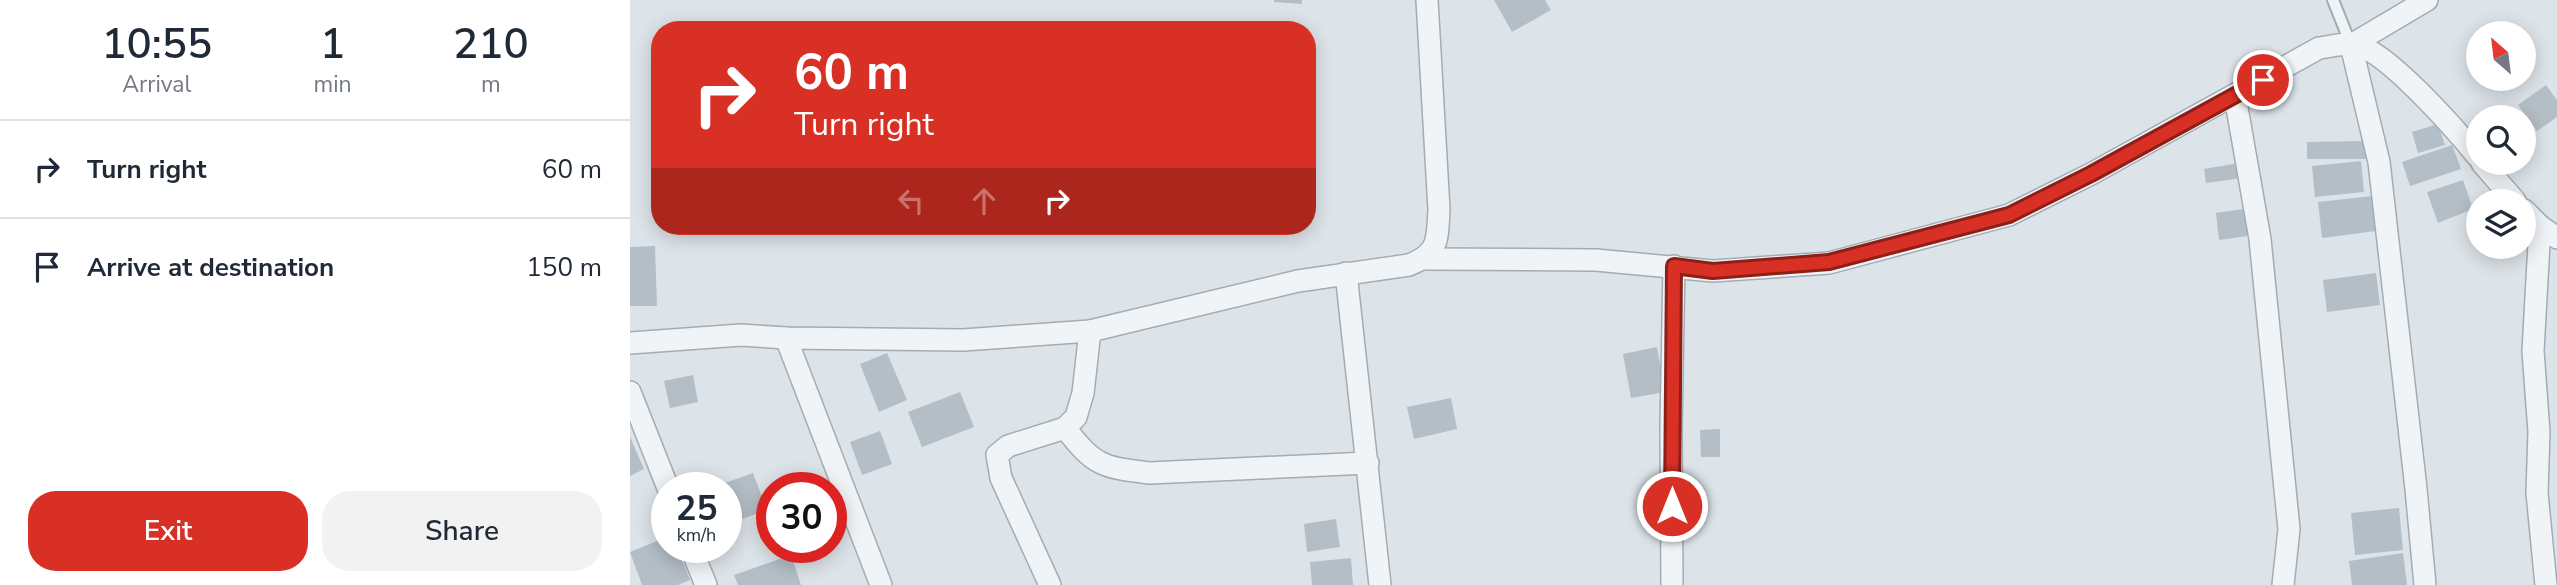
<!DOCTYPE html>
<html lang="en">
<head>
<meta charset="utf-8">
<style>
  body { margin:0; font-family:"Nunito Sans",sans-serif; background:#f2f2f3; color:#1f2937; height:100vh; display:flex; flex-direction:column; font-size:26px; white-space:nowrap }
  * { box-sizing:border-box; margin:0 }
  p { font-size:23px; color:#747a83 }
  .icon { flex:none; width:38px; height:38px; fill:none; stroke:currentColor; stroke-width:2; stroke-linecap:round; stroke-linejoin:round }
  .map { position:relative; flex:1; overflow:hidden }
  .sheet { display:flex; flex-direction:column; background:#fff; width:630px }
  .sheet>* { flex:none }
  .hud { position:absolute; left:21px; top:21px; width:665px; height:214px; border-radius:28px; box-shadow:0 4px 18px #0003; background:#d93025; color:#fff; overflow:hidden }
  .needle { width:46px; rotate:332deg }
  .controls { position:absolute; left:1836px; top:21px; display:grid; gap:14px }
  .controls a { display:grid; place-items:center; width:70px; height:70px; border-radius:50%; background:#fff; box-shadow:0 4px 18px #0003; font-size:35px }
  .speed { position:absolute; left:21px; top:472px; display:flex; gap:14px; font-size:35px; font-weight:700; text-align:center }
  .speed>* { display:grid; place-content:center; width:91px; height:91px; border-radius:50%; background:#fff; box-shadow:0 4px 18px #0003; line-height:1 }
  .speed small { font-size:18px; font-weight:400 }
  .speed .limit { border:10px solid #d22; background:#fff; color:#111 }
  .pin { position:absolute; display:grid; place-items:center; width:60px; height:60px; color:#fff; margin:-30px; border:4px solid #fff; border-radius:50%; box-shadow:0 2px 7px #0007 }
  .me { position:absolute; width:77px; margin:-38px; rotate:0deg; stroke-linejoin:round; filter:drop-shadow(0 0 5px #0008) }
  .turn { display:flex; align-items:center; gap:24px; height:147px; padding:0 28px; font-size:32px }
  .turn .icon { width:91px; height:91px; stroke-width:2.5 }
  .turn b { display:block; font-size:49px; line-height:60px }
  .lanes { display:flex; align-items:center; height:66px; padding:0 28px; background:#0003; justify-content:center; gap:35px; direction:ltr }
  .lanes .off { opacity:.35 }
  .eta { display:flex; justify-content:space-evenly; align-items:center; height:119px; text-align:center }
  .eta b { font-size:42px; font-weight:600; line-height:49px }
  .button { display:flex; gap:14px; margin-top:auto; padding:14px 28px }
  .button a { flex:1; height:80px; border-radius:28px; background:#d93025; color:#fff; font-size:28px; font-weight:600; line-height:80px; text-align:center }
  .button a+a { background:#f2f2f3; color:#1f2937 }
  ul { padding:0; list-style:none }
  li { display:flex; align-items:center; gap:21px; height:98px; padding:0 28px; border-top:2px solid #e0e1e3 }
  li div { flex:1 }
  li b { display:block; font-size:26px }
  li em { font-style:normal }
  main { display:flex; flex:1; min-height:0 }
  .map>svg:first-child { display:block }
  .building { fill:#b4bec6 }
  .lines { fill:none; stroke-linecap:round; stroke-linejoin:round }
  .lane-casing { stroke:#a2acb3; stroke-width:14 }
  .street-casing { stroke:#a2acb3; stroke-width:24 }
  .lane { stroke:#f1f4f7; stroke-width:10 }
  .street { stroke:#f1f4f7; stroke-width:21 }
  .route-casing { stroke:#8d1f18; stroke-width:18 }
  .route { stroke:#d93025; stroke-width:12 }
</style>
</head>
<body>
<main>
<section class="sheet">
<div class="eta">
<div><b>10:55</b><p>Arrival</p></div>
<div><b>1</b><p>min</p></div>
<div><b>210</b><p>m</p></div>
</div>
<ul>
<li><svg class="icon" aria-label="right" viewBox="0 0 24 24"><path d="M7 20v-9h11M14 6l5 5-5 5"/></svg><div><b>Turn right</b></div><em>60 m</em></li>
<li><svg class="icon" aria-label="arrive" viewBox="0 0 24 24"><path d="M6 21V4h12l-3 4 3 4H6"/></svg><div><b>Arrive at destination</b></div><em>150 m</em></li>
</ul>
<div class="button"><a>Exit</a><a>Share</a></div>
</section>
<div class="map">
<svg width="1927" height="585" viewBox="0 0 1927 585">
  <rect width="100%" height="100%" fill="#dde4e9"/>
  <g class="building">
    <path d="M644 0H672V4L644 2Z"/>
    <path d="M864 0H915L921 10 882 32Z"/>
    <path d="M1916 85 1927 100V117L1907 131 1888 105Z"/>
    <path d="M1808 124 1815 145 1788 153 1782 132Z"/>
    <path d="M1737 141V159H1677V142Z"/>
    <path d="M1822 145 1831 169 1780 186 1772 162Z"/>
    <path d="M1731 161 1734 192 1685 197 1682 166Z"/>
    <path d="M1609 163 1612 178 1576 183 1574 169Z"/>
    <path d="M1833 180 1843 209 1808 223 1797 192Z"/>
    <path d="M1742 196 1746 231 1692 238 1688 202Z"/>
    <path d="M1620 208 1624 235 1589 240 1586 213Z"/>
    <path d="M25 246 27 306H0V247Z"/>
    <path d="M1746 273 1750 305 1697 312 1693 280Z"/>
    <path d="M1027 347 1035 392 1001 398 993 354Z"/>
    <path d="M257 353 277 400 249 412 230 364Z"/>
    <path d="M63 375 68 402 40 408 34 381Z"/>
    <path d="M330 392 344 427 292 447 278 412Z"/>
    <path d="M821 398 827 429 784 439 777 407Z"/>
    <path d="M1090 429V457H1071L1070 430Z"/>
    <path d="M250 431 262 464 232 475 220 442Z"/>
    <path d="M0 437 14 469 0 476Z"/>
    <path d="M123 473 137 510 96 525V488H81Z"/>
    <path d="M1769 508 1773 550 1725 555 1721 513Z"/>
    <path d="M706 519 710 547 677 552 674 524Z"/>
    <path d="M37 537V548H47L60 580 48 585H12L0 552Z"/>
    <path d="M1773 553 1777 585H1722L1719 561Z"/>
    <path d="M161 555 171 585H108L104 575Z"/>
    <path d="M721 558 723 585H682L680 562Z"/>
  </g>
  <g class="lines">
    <defs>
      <path id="lane" d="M1703 0 1721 45"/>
      <g id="street">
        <path d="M1605 96 1630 239 1659 529 1653 585"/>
        <path d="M1852 163 1885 201"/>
        <path d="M1894 210 1910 226 1927 238"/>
        <path d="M1910 226 1903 351 1909 432 1907 493 1916 585"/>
        <path d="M794 259 966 260 1083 271 1199 263 1379 215 1461 174 1689 48C1700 47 1715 42 1726 45 1757 51 1827 131 1848 157"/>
        <path d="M716 273 750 585"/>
        <path d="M156 338 251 585"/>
        <path d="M0 343 111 335 156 338 333 340 460 331 668 281 779 265C810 253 807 239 809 210L797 0"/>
        <path d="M0 392 38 488"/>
        <path d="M435 428C465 466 471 467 519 473L738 463"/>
        <path d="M61 548 76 585"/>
        <path d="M420 585 371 478 367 455 378 446 435 428 446 417 453 393 460 331"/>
        <path d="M1042 585 1041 427 1044 266"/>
        <path d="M1795 585 1786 489 1749 162 1721 45 1797 0"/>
      </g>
    </defs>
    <use href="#lane" class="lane-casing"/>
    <use href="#street" class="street-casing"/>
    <use href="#lane" class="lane"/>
    <use href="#street" class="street"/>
  </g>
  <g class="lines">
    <defs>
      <path id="route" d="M1042 506 1044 266 1083 271 1199 262 1379 215 1461 174 1633 80"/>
    </defs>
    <use href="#route" class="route-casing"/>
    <use href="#route" class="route"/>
  </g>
</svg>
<div class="controls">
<a><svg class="needle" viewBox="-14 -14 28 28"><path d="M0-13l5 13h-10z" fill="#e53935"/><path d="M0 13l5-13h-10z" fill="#747a83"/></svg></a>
<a><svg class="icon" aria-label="search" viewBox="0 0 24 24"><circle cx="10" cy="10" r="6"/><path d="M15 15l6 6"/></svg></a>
<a><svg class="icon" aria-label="layers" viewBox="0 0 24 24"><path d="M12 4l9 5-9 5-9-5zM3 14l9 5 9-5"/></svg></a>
</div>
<div class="speed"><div>25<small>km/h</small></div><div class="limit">30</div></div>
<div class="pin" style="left:1633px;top:80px;background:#d93025"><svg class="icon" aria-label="arrive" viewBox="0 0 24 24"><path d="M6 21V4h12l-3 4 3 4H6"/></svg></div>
<svg class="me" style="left:1042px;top:506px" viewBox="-20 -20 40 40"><circle r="17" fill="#d93025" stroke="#fff" stroke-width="3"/><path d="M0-11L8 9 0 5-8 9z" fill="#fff"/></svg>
<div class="hud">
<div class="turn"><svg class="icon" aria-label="right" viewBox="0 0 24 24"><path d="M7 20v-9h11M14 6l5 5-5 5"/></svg><div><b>60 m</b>Turn right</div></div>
<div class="lanes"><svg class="icon off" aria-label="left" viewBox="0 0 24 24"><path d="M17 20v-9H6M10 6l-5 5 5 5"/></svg><svg class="icon off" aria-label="ahead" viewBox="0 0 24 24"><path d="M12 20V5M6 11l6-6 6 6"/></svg><svg class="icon" aria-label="right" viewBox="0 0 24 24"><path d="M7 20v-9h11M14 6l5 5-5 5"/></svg></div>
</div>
</div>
</main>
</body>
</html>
